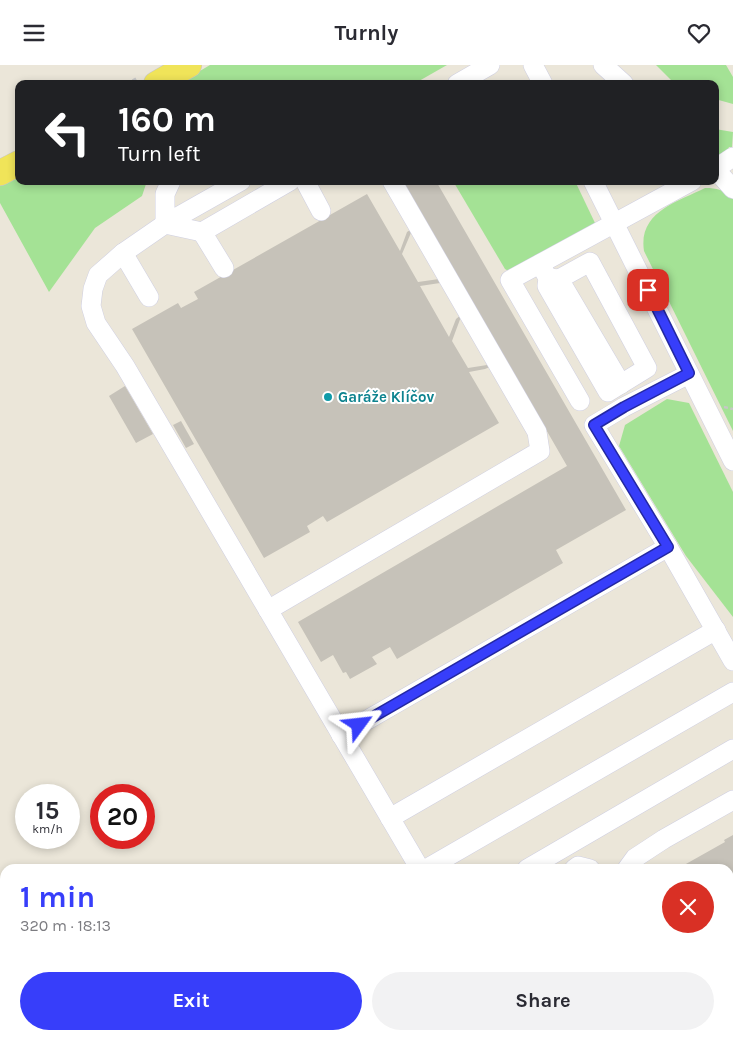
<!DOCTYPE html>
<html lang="en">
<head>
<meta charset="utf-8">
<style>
  body { margin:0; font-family:Karla,sans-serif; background:#f2f2f3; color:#2b2b33; height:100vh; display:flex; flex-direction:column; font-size:19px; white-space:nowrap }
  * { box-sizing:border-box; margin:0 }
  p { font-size:16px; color:#7c7c81 }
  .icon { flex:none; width:28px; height:28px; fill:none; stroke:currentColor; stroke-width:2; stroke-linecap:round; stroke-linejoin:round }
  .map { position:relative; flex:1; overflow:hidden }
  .panel { position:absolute; left:0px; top:799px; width:734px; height:176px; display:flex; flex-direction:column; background:#fff; border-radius:15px 15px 0 0; box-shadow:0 2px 8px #0003 }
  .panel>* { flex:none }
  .guide { position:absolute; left:15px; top:15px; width:704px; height:105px; border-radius:10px; box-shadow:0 2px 8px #0003; background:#202124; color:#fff; overflow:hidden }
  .speed { position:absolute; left:15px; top:719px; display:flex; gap:10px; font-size:25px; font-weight:700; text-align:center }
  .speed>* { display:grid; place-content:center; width:65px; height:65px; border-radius:50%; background:#fff; box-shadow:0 2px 8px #0003; line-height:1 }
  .speed small { font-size:12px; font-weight:400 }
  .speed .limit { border:8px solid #d22; background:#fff; color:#111 }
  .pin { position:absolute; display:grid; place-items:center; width:42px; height:42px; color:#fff; margin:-21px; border-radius:10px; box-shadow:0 2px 8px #0006 }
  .me { position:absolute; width:55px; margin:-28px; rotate:60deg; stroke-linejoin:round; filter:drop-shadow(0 0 4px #0008) }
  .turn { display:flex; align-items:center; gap:18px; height:105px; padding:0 20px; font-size:22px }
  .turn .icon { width:65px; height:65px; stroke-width:2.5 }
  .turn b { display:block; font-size:35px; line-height:42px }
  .round { display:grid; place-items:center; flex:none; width:52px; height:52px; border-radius:26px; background:#f2f2f3 }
  .head { display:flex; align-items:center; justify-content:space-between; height:85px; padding:0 20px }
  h1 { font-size:30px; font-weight:700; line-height:38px; color:#373efa }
  .action { display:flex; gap:10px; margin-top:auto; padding:10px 20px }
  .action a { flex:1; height:58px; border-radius:30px; background:#373efa; color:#fff; font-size:20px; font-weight:700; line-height:58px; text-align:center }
  .action a+a { background:#f2f2f3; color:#2b2b33 }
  header { display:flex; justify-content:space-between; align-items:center; height:65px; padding:0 20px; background:#fff; font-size:22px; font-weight:700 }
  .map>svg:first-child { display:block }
  .green { fill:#a4e295 }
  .building { fill:#c6c2b9 }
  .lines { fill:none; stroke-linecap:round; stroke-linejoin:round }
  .minor-casing { stroke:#cfcfe1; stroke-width:20 }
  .major-casing { stroke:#c7c7c7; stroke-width:26 }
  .path { stroke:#c7c7c7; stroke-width:2.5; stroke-dasharray:4 2.5; stroke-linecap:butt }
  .minor { stroke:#fff; stroke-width:19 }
  .major { stroke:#f0e459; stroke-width:25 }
  .route-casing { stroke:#2428a2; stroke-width:12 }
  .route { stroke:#373efa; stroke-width:9 }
  .culture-dot { fill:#0f9aa8; stroke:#fff; stroke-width:2 }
  .labels { text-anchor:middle; stroke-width:4; stroke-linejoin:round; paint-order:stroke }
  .culture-label { font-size:15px; font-weight:bold; fill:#0d838f; stroke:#fff; text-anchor:start }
</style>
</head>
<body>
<header><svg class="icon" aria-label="menu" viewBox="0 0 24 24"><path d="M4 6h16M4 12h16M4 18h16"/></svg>Turnly<svg class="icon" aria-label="heart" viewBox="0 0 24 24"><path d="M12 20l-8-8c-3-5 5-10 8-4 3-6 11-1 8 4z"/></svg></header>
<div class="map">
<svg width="733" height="974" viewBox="0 0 733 974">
  <rect width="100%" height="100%" fill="#ebe6d9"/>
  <g class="green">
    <path d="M210 0H447L419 16 410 19 326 17 318 19H178Z"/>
    <path d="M656 0H726L733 12V39L715 34V19H675Z"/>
    <path d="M715 64 733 67 732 82H729L726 89 715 93Z"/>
    <path d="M19 110V116H147L142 131 95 163 49 227 0 138V121Z"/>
    <path d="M453 116H575L595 158 590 163 510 207 505 204Z"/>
    <path d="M705 123C717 123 724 125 733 133V366L644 186C638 147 677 137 705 123Z"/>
    <path d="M667 334 689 338 733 427V552L686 491 619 381 625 360Z"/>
    <path d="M5 933V970H316L313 974H3Z"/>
    <path d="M572 970H607L609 974H566Z"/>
  </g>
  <g class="building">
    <path d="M403 116H436L626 445 556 485 563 498 397 594 390 582 372 592 377 599 350 614 346 607 343 608 333 590 321 597 298 557 567 401Z"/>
    <path d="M367 129 400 186 407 167 413 163 402 189 418 217 439 214 440 218 420 221 449 272 456 254 462 249 452 276 468 303 487 300 492 301 485 304 469 307 499 358 327 457 323 451 307 461 310 467 264 493 132 264 178 238 181 243 198 234 194 227Z"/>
    <path d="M125 321 153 369 136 378 109 331Z"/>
    <path d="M181 356 194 379 186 383 173 360Z"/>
    <path d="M733 770V845L729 848V804H677L725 777 724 775Z"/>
    <path d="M729 900 733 902V974H723L710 971 729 970Z"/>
    <path d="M369 970H378L397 974H368Z"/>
  </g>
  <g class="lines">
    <defs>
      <g id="minor">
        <path d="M533 0 543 19"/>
        <path d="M603 0 624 19"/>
        <path d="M457 19 490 0"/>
        <path d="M715 104 733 124"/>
        <path d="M715 104 733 92"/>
        <path d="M171 116 165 129V159L241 116"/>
        <path d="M290 116 202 167 165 159 123 188 98 210 93 224 91 241 96 258 125 301 420 804"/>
        <path d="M305 116 321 146"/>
        <path d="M593 116 733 396"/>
        <path d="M202 167 224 203"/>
        <path d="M123 188 149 232"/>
        <path d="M540 199 548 213 547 221 608 327 647 303 590 197 559 214 548 213"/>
        <path d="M559 214 621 319"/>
        <path d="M689 309 624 342 594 360 668 482 733 596"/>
        <path d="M580 336 510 215 692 116"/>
        <path d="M268 545 540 386 537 367 392 116"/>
        <path d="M341 670 668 482"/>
        <path d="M390 753 716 565"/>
        <path d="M426 804 733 627"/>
        <path d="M527 804 733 684"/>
        <path d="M574 804 578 801 590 804"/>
        <path d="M627 804 635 793 664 774 733 735"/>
        <path d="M431 970 454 974"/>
        <path d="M542 970H557"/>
        <path d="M342 974 348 970"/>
        <path d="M414 974V970"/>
      </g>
      <g id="major">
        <path d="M156 19 189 0"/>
        <path d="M0 108 19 98"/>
      </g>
    </defs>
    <use href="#minor" class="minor-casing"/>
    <use href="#major" class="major-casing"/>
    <g class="path">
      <path d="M127 19 137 13"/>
      <path d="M724 342 733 344"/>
      <path d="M652 804 657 800"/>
      <path d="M0 843 5 845"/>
    </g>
    <use href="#minor" class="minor"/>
    <use href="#major" class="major"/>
  </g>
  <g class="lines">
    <defs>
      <path id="route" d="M359 660 668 482 594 360 624 342 689 308 648 225"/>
    </defs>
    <use href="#route" class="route-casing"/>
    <use href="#route" class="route"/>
  </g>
  <circle class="culture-dot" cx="328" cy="332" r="5"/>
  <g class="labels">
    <g class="culture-label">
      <text x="338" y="337">Garáže Klíčov</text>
    </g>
  </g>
</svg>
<div class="speed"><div>15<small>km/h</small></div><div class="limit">20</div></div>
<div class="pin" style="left:648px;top:225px;background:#d93025"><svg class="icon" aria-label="arrive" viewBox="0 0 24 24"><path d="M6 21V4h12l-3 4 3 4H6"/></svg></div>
<svg class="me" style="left:359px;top:660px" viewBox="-20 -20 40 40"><path d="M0-17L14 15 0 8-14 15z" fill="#373efa" stroke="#fff" stroke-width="4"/></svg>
<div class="guide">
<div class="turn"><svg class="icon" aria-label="left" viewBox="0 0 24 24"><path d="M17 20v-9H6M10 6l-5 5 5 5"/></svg><div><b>160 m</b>Turn left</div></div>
</div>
<section class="panel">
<div class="head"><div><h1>1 min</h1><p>320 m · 18:13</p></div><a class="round" style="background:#d93025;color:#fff"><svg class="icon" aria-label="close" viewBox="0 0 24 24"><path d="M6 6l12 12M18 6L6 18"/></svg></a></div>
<div class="action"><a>Exit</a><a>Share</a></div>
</section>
</div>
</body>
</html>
